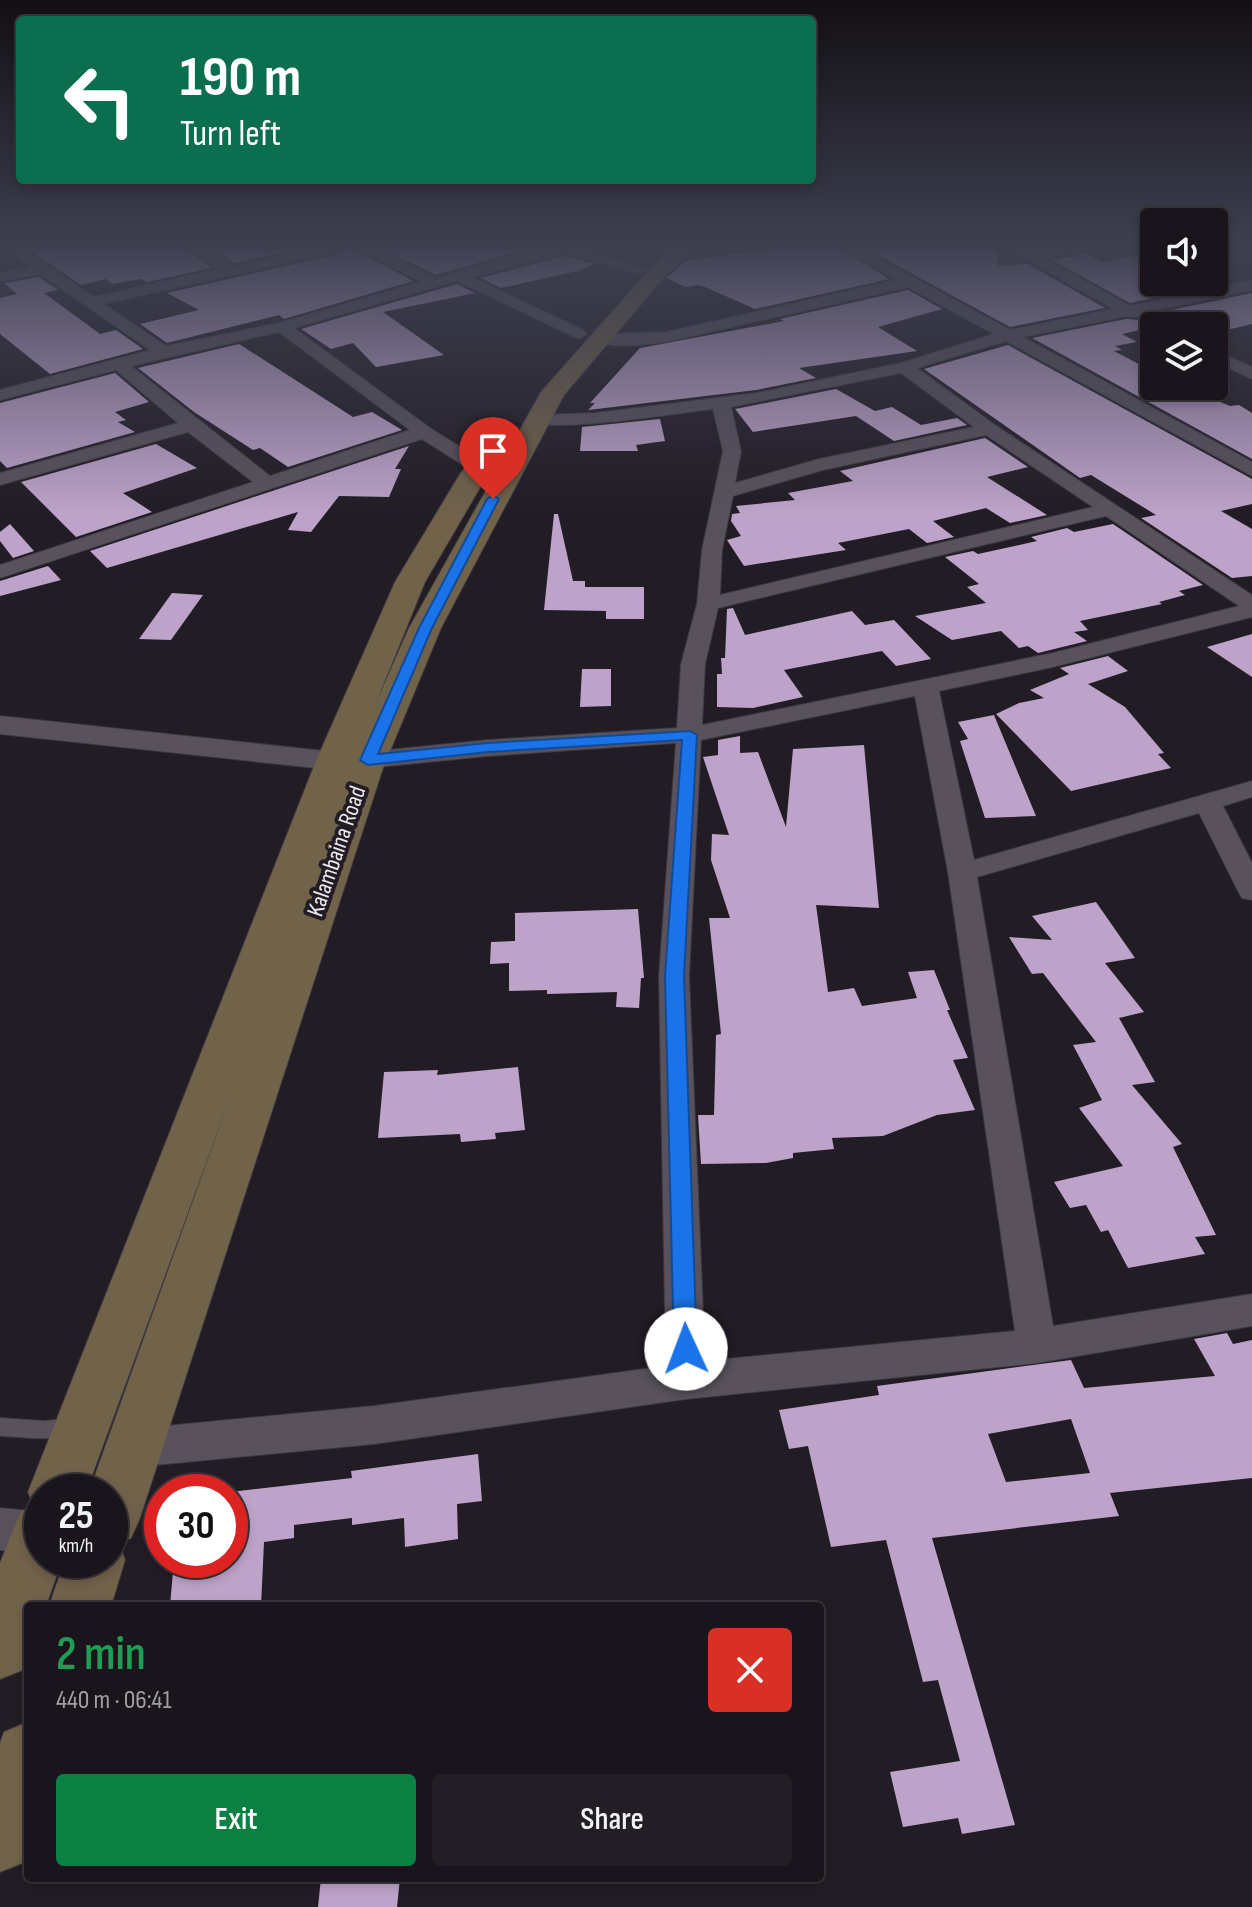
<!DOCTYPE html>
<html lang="en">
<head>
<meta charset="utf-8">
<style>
  body { margin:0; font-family:"Sofia Sans Condensed",sans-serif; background:#231e25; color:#f1f3f6; height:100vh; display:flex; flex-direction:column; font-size:30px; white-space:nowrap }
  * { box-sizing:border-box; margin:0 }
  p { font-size:26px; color:#9f9fa3 }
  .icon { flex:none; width:44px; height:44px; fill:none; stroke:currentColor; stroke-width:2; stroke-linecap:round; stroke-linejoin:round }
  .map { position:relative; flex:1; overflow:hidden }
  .panel { position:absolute; left:24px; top:1602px; width:800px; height:280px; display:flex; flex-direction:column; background:#1a151c; border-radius:8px; box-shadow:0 4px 12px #0003,0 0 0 2px #38343b }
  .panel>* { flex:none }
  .hud { position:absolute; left:16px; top:16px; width:800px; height:168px; border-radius:8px; box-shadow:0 4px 12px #0003,0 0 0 2px #38343b; background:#0b6e4f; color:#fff; overflow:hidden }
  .fabs { position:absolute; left:1140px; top:208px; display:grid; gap:16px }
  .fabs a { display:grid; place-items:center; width:88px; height:88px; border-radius:8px; background:#1a151c; box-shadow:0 4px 12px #0003,0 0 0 2px #38343b; font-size:40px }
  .speed { position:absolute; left:24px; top:1474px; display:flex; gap:16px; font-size:40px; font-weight:700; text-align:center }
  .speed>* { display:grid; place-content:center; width:104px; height:104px; border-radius:50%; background:#1a151c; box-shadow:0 4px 12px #0003,0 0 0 2px #38343b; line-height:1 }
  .speed small { font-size:20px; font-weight:400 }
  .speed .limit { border:12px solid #d22; background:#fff; color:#111 }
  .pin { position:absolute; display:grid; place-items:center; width:68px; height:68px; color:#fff; margin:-82px -34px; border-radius:50% 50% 50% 0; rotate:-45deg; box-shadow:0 0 8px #0007 }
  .pin .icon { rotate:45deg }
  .me { position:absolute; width:88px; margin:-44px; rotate:358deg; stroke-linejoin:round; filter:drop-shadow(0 0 6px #0008) }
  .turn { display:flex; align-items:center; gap:28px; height:168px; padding:0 32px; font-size:36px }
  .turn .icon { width:104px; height:104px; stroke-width:2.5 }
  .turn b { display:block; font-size:56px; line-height:68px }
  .round { display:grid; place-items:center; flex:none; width:84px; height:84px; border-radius:8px; background:#231e25 }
  .head { display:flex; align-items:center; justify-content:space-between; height:136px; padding:0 32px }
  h1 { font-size:48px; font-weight:600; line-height:60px; color:#1e9e55 }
  .cta { display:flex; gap:16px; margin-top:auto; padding:16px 32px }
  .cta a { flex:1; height:92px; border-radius:8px; background:#0b8043; color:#fff; font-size:32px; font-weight:600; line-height:92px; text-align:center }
  .cta a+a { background:#231e25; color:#f1f3f6 }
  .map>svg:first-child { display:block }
  .building { fill:#bda3c9; fill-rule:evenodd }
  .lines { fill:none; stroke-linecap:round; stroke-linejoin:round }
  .service-casing { stroke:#3c383f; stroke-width:2 }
  .minor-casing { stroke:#3c383f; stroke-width:2 }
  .tertiary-casing { stroke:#3c383f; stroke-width:2 }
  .secondary-casing { stroke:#3c383f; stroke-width:2 }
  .service { fill:#59525c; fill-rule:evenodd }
  .minor { fill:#59525c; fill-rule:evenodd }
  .tertiary { fill:#59525c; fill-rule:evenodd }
  .secondary { fill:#71624a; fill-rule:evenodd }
  .route { fill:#1a73e8; stroke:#114b97; stroke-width:2 }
  .labels { text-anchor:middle; stroke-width:8; stroke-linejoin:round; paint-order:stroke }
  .street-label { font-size:24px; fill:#ece8ee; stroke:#221c25 }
</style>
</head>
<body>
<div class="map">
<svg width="1252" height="1907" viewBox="0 0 1252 1907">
  <rect width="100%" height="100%" fill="#221c25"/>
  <g class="building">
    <path d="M26 248H185L212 268 147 282 141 279 112 284 106 279 81 285Z"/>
    <path d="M211 248H302L235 263Z"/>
    <path d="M344 248H352L413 281 284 319 279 315 167 343 140 324 199 310 167 293 335 255Z"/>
    <path d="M380 248H530L436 275Z"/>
    <path d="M783 248H839L889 279 755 309 705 287 698 285 685 287 667 278 685 261Z"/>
    <path d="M865 248H997L998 266 1028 264 1105 308 1010 327Z"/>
    <path d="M1154 252V291L1197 282H1214V278L1220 277 1230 282 1130 303 1052 260 1086 254 1102 262Z"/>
    <path d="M565 256 595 264 578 271 501 288 481 278Z"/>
    <path d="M39 277 58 290 44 293 100 334 116 330 143 349 50 374 0 334V298L17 294 4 283Z"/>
    <path d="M457 284 475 293 383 312 444 355 376 367 353 343 331 349 301 329Z"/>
    <path d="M908 290 942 309 878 327 917 351 799 368 816 378 756 390 588 410 595 403H590L640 348 784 321 780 319Z"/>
    <path d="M1252 293V324L1214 333V313L1122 334 1137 342 1115 346 1122 350 1114 351 1154 372V386H1181L1230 406 1239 405 1252 413V459L1032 338 1126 319 1140 320 1143 316Z"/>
    <path d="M239 344 353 417 372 412 402 430 288 467 260 448 253 450 194 412 138 368Z"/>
    <path d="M1008 345 1252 479V504L1221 511 1252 529V576L1232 578 1141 518 1156 515 1091 475 1080 478 924 369Z"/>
    <path d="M115 373 149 402 115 412 126 420 118 422 135 432 7 468 0 461V403Z"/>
    <path d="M836 389 875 411 892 407 921 425 957 418 967 425 894 441 856 416 753 432 735 409Z"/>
    <path d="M660 419 665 441 636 445 638 451H580L582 427Z"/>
    <path d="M985 438 1028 467 987 477 1047 515 1010 523 986 508 933 521 954 537 927 543 909 529 838 543 846 550 744 566 727 540 741 536 731 521 732 514 740 513 736 506 795 500 788 493 853 481 840 471Z"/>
    <path d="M156 444 197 468 123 493 152 512 76 537 21 482Z"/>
    <path d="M409 446 395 469H401L389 497 339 496 311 532 288 530 298 512 107 568 90 551Z"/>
    <path d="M554 514H558L573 581H585V587H644V619H606V611L544 610Z"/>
    <path d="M10 524 34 551 13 558 0 541V532Z"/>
    <path d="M1113 524 1203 585 1179 591 1185 595 1159 602 1162 604 1080 621 1088 630 1074 632 1087 641 1038 653 1028 646 1019 648 1001 631 952 640 915 616 986 603 967 587 979 584 945 557 973 551 978 554 1037 541 1031 537 1067 528 1074 532Z"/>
    <path d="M48 566 61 580 0 596V581Z"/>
    <path d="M172 593 203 595 171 640 139 639Z"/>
    <path d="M733 608 745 635 852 611 865 625 894 620 931 659 896 666 882 651 784 670 803 697 753 708 717 707V674H722L721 658H725L727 609Z"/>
    <path d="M1252 634V677L1207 647Z"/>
    <path d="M1108 656 1128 671 1088 684 1125 707 1164 753 1158 754 1171 768 1071 791 996 714 1019 703 1044 698 1030 690 1069 674 1060 668Z"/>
    <path d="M582 669H611V706L580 707Z"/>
    <path d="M994 715 1036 816 985 818 960 741 968 739 958 722Z"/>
    <path d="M740 736V753L758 752 786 827 793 749 864 745 879 908 816 905 828 992 854 988 862 1006 917 998 908 972 934 970 950 1010H947L968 1058 953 1060 975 1110 937 1115 883 1136 832 1138 834 1149 793 1153V1158L766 1163 701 1164 698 1115H714L716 1035 721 1034 709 918H730L711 860 712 834 729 835 703 757 718 755V740Z"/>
    <path d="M1096 902 1135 958 1105 963 1144 1012 1119 1018 1155 1082 1132 1085 1182 1144 1173 1147 1216 1235 1195 1237 1205 1254 1128 1268 1108 1230 1101 1232 1086 1205 1070 1208 1054 1182 1123 1166 1079 1108 1102 1100 1073 1045 1096 1042 1043 973 1032 974 1009 937 1052 940 1032 916Z"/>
    <path d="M638 909 644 978H641L639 1008 616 1007 617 992 547 994V990L509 991V963L490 964 491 942 515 941V913Z"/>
    <path d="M518 1067 525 1130 495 1133 496 1139 461 1142 460 1134 378 1138 384 1072 438 1070 437 1075Z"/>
    <path d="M1227 1333 1233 1344 1252 1340V1478L1110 1493 1119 1516 932 1538 1015 1825 962 1834 958 1818 903 1827 890 1772 960 1761 938 1680 923 1682 886 1540 831 1547 808 1446 789 1449 779 1410 879 1395 877 1386 1071 1360 1084 1388 1215 1376 1194 1339ZM1071 1419 1090 1473 1006 1482 988 1434Z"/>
    <path d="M478 1454 482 1501 457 1504 458 1539 405 1547 404 1518 352 1525V1518L294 1525V1538L264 1542 261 1606H170L174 1560H230V1492L352 1478 351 1471Z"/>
    <path d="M321 1878H400L397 1907H318Z"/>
  </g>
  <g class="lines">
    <defs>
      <path id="service" d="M0 1418 45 1421 71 1418 78 1421 80 1427 78 1433C53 1442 25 1437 0 1436Z"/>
      <g id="minor">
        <path d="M5 248H21L94 297 219 269 188 248H205L234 266 315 248H341L334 252 104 304 166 346 279 323 421 282 355 248H373L436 278 541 248H579L648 270 641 274 565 253 472 277 585 331 587 334 579 339 457 281 294 328 430 428 486 463 489 467 486 471H472L422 439 0 578V565L253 482 188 432 0 485V473L178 423 116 370 0 400V390L150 350 40 274 0 281V273L30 267ZM279 332 410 430 270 476 131 366Z"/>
        <path d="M842 248H859L1010 330 1113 309 1006 248H1023L1030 252 1089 248 1082 252 1043 258 1130 306 1252 280V290L1141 313 1140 317 1126 316 1023 337 1252 462V476L1006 341 917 368 995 425 1252 595V617L1053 667 939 691 974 860 1252 781V797L1223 806 1252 863V900L1242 898 1238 891 1199 813 977 877 1053 1326 1252 1294V1326L1037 1363 686 1399 374 1444 134 1467 119 1462 113 1448 119 1434 134 1429 374 1406 666 1366 659 976 676 743 488 756 368 768 359 765 355 760 359 755 368 752 488 740 677 728 681 664 697 604 702 550 723 451 713 409C685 412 544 435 529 420L538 415 595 413 757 393 901 363 994 334 908 287 666 342C645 344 608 351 592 338 600 332 651 333 666 332L897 280ZM901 373 974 427 819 459 735 483 741 451 731 407ZM986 435 1093 507 720 595 722 550 733 496 823 470ZM1106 516 1239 606 1053 653 702 725 705 664 718 608ZM915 696 948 872 1015 1331 705 1361 689 976 701 740Z"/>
        <path d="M1214 350 1252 367V379L1214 361Z"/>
        <path d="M0 1508 42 1512V1554L0 1550Z"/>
      </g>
      <path id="tertiary" d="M0 716 334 752 375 761 380 768 375 775 364 777 334 770 0 734Z"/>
      <g id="secondary">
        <path d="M673 248H695L665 276 564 395 441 628 383 768 140 1518 131 1538 119 1543 125 1560 111 1606H49L65 1560H110V1492H89L229 1100 86 1492H42V1560H62L46 1606H28V1656L23 1670 0 1679V1563L21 1511 34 1506 28 1492 316 761 395 582 460 474 491 432H509L513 437 488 474 425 582 375 705 409 628 541 392 651 268Z"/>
        <path d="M28 1722V1853L25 1862 0 1872V1743L4 1732Z"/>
      </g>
    </defs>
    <use href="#service" class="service-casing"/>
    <use href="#minor" class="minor-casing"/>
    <use href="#tertiary" class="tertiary-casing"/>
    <use href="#secondary" class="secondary-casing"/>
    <use href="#service" class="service"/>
    <use href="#minor" class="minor"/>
    <use href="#tertiary" class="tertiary"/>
    <use href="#secondary" class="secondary"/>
  </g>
  <linearGradient id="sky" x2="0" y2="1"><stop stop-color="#130f14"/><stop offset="0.48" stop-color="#3e4051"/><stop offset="1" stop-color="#3e4051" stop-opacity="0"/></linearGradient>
  <rect width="1252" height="515" fill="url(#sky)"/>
  <path class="route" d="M493 495 499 499 432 628 378 754 488 743 690 731 697 735 684 976 697 1349 694 1357 686 1360 677 1357 674 1349 665 976 682 740 488 752 368 765 360 760 419 628 487 499Z"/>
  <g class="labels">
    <g class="street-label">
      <text transform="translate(336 851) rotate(-71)" y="8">Kalambaina Road</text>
    </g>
  </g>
</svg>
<div class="fabs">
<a><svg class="icon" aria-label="sound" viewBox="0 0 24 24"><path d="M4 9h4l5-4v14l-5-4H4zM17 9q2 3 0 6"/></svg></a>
<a><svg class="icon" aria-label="layers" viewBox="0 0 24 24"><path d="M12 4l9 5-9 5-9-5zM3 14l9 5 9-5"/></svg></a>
</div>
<div class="speed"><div>25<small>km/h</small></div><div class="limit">30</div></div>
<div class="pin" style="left:493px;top:499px;background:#d93025"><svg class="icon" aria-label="arrive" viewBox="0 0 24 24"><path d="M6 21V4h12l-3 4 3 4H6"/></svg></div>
<svg class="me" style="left:686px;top:1349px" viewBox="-20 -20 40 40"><circle r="19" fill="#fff"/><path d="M0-13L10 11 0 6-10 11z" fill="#1a73e8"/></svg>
<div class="hud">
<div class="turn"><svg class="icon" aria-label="left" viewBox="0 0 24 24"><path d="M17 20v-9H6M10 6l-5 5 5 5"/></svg><div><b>190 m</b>Turn left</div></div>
</div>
<section class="panel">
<div class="head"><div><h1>2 min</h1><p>440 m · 06:41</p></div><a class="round" style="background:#d93025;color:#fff"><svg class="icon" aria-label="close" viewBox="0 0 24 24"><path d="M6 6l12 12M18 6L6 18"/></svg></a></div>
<div class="cta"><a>Exit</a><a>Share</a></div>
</section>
</div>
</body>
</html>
